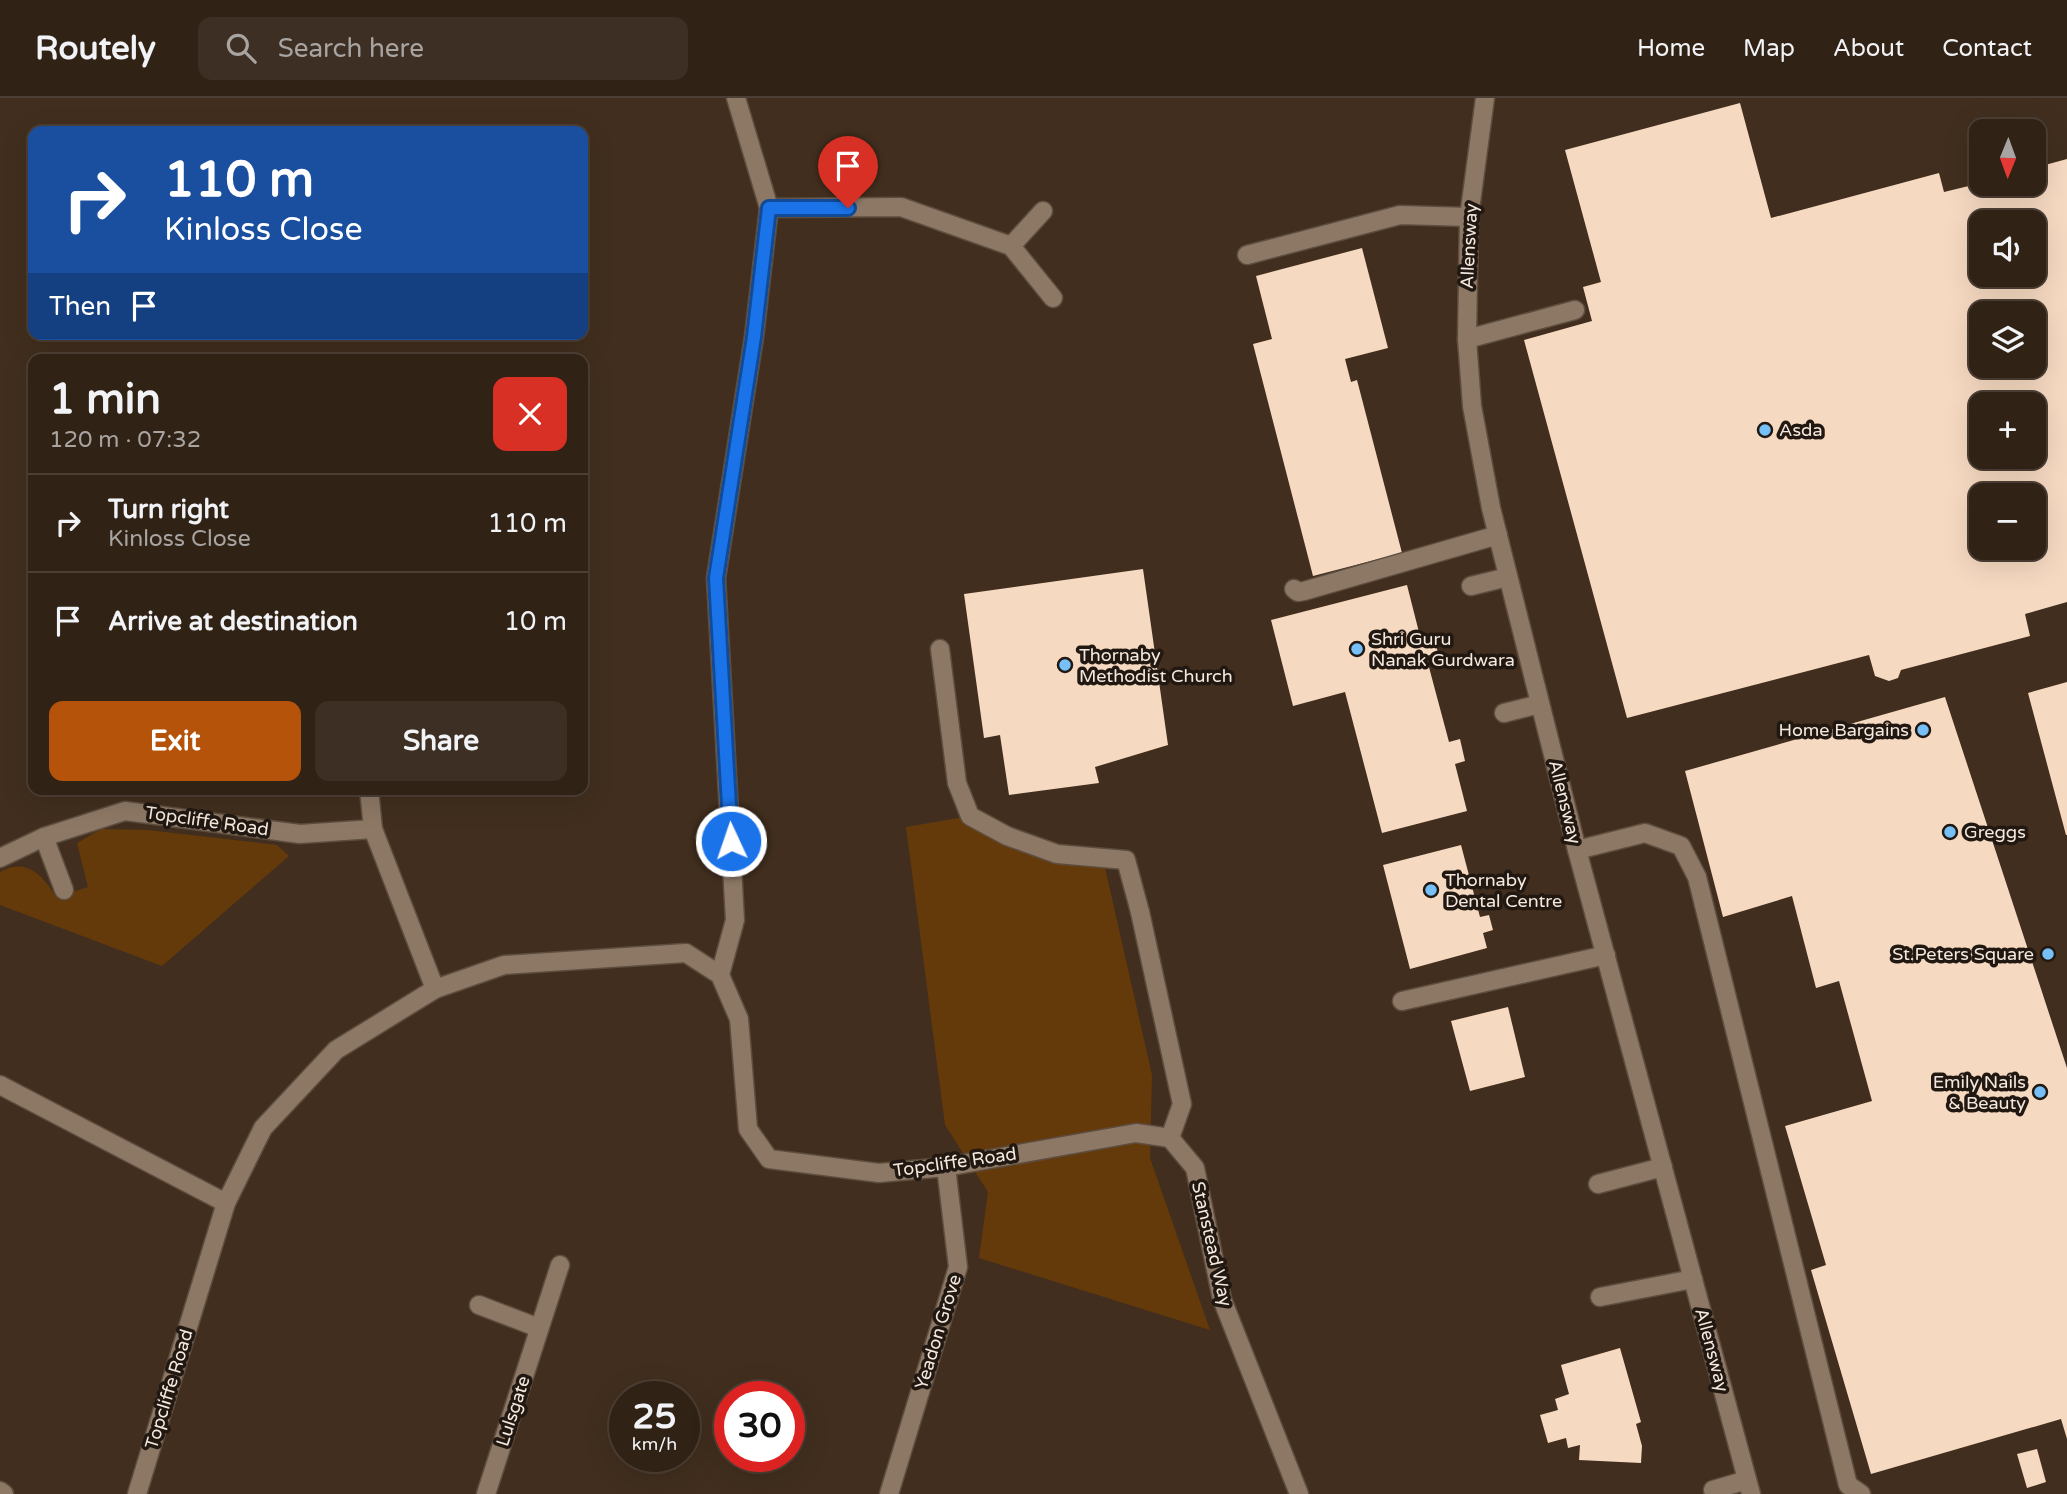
<!DOCTYPE html>
<html lang="en">
<head>
<meta charset="utf-8">
<style>
  body { margin:0; font-family:"Varela Round",sans-serif; background:#3d2f23; color:#f1f3f6; height:100vh; display:flex; flex-direction:column; font-size:26px; white-space:nowrap }
  * { box-sizing:border-box; margin:0 }
  p { font-size:23px; color:#a8a4a1 }
  .icon { flex:none; width:38px; height:38px; fill:none; stroke:currentColor; stroke-width:2; stroke-linecap:round; stroke-linejoin:round }
  .map { position:relative; flex:1; overflow:hidden }
  .side { position:absolute; left:28px; top:256px; width:560px; height:441px; display:flex; flex-direction:column; background:#312216; border-radius:14px; box-shadow:0 7px 28px #0002,0 0 0 2px #4c3f35 }
  .side>* { flex:none }
  .top-card { position:absolute; left:28px; top:28px; width:560px; height:214px; border-radius:14px; box-shadow:0 7px 28px #0002,0 0 0 2px #4c3f35; background:#1a4fa0; color:#fff; overflow:hidden }
  .needle { width:46px; rotate:181deg }
  .tools { position:absolute; left:1969px; top:21px; display:grid; gap:14px }
  .tools a { display:grid; place-items:center; width:77px; height:77px; border-radius:14px; background:#312216; box-shadow:0 7px 28px #0002,0 0 0 2px #4c3f35; font-size:35px }
  .speed { position:absolute; left:609px; top:1283px; display:flex; gap:14px; font-size:35px; font-weight:700; text-align:center }
  .speed>* { display:grid; place-content:center; width:91px; height:91px; border-radius:50%; background:#312216; box-shadow:0 7px 28px #0002,0 0 0 2px #4c3f35; line-height:1 }
  .speed small { font-size:18px; font-weight:400 }
  .speed .limit { border:10px solid #d22; background:#fff; color:#111 }
  .pin { position:absolute; display:grid; place-items:center; width:60px; height:60px; color:#fff; margin:-72px -30px; border-radius:50% 50% 50% 0; rotate:-45deg; box-shadow:0 0 7px #0007 }
  .pin .icon { rotate:45deg }
  .me { position:absolute; width:77px; margin:-38px; rotate:357deg; stroke-linejoin:round; filter:drop-shadow(0 0 5px #0008) }
  .turn { display:flex; align-items:center; gap:24px; height:147px; padding:0 21px; font-size:32px }
  .turn .icon { width:91px; height:91px; stroke-width:2.5 }
  .turn b { display:block; font-size:49px; line-height:60px }
  .then { display:flex; align-items:center; height:66px; padding:0 21px; background:#0003; gap:14px; font-size:26px }
  .round { display:grid; place-items:center; flex:none; width:74px; height:74px; border-radius:14px; background:#3d2f23 }
  .headline { display:flex; align-items:center; justify-content:space-between; height:119px; padding:0 21px }
  h1 { font-size:42px; font-weight:700; line-height:52px }
  .button { display:flex; gap:14px; margin-top:auto; padding:14px 21px }
  .button a { flex:1; height:80px; border-radius:14px; background:#b45309; color:#fff; font-size:28px; font-weight:700; line-height:80px; text-align:center }
  .button a+a { background:#3d2f23; color:#f1f3f6 }
  ul { padding:0; list-style:none }
  li { display:flex; align-items:center; gap:21px; height:98px; padding:0 21px; border-top:2px solid #4c3f35 }
  li div { flex:1 }
  li b { display:block; font-size:26px }
  li em { font-style:normal }
  header { display:flex; align-items:center; gap:42px; box-sizing:border-box; height:98px; padding:0 35px; background:#312216; border-bottom:2px solid #4c3f35 }
  header strong { font-size:33px }
  nav { display:flex; gap:38px; margin-inline-start:auto; font-size:24px }
  .search { width:490px; height:63px; background:#3d2f23; display:flex; align-items:center; gap:18px; box-sizing:border-box; padding:0 24px; border-radius:14px; color:#a8a4a1; font-size:26px }
  .map>svg:first-child { display:block }
  .green { fill:#653a0a }
  .building { fill:#f6d9c1; fill-rule:evenodd }
  .lines { fill:none; stroke-linecap:round; stroke-linejoin:round }
  .lane-casing { stroke:#5d4d3e; stroke-width:21 }
  .street-casing { stroke:#5d4d3e; stroke-width:21 }
  .lane { stroke:#8d7865; stroke-width:18 }
  .street { stroke:#8d7865; stroke-width:18 }
  .route-casing { stroke:#114b97; stroke-width:18 }
  .route { stroke:#1a73e8; stroke-width:12 }
  .poi-dot { fill:#76c0f7; stroke:#211811; stroke-width:2.5 }
  .labels { text-anchor:middle; stroke-width:7; stroke-linejoin:round; paint-order:stroke }
  .street-label { font-size:18px; fill:#f5e9df; stroke:#211811 }
  .poi-label { font-size:18px; fill:#f5e9df; stroke:#211811; text-anchor:start }
</style>
</head>
<body>
<header>
<strong>Routely</strong>
<div class="search"><svg class="icon" aria-label="search" viewBox="0 0 24 24"><circle cx="10" cy="10" r="6"/><path d="M15 15l6 6"/></svg>Search here</div>
<nav><a>Home</a><a>Map</a><a>About</a><a>Contact</a></nav>
</header>
<div class="map">
<svg width="2067" height="1396" viewBox="0 0 2067 1396">
  <rect width="100%" height="100%" fill="#412e1e"/>
  <g class="green">
    <path d="M970 718 1007 738 1103 761 1152 977 1150 1060 1210 1232 979 1160 988 1094 945 1027 906 729Z"/>
    <path d="M101 731 148 732 277 747 289 758 162 868 0 807V774C26 759 43 777 56 799L88 789 77 745Z"/>
  </g>
  <g class="building">
    <path d="M1740 5 1771 120 1939 75 1944 94 1981 85 2034 86V70L2067 61V504L2025 516 2030 538 1901 572 1898 580 1889 583 1875 578 1869 557 1627 620 1524 242 1592 223 1583 189 1601 184 1565 52ZM1981 124H2034V177H1981ZM1981 215H2034V268H1981ZM1981 306H2034V359H1981ZM1981 397H2034V450H1981Z"/>
    <path d="M1362 150 1388 250 1345 261 1351 284 1357 282 1402 455 1313 478 1253 246 1272 241 1256 178Z"/>
    <path d="M1143 471 1168 647 1095 669 1099 685 1009 697 1000 637 984 640 964 496Z"/>
    <path d="M1407 487 1422 546 1435 542 1438 555 1426 558 1449 644 1460 641 1465 663 1455 666 1467 713 1382 735 1345 594 1293 608 1271 522Z"/>
    <path d="M2067 584V737H2066L2028 595Z"/>
    <path d="M1945 599 2067 970V1341L2061 1321 1871 1376 1811 1172 1826 1167 1785 1028 1872 1003 1839 883 1816 890 1792 798 1723 819 1685 673Z"/>
    <path d="M1461 747 1480 819 1489 817 1493 832 1483 835 1487 850 1410 871 1383 767Z"/>
    <path d="M1508 909 1525 979 1470 993 1451 923Z"/>
    <path d="M1620 1250 1641 1324 1636 1326 1642 1348 1641 1365 1579 1362 1580 1347 1568 1350 1566 1340 1548 1345 1540 1317 1558 1312 1555 1301 1569 1296 1561 1267Z"/>
    <path d="M2037 1351 2046 1384 2027 1390 2017 1356Z"/>
  </g>
  <g class="lines">
    <defs>
      <g id="lane">
        <path d="M1247 157 1400 117 1469 119"/>
        <path d="M1467 241 1575 212"/>
        <path d="M1471 488 1508 479"/>
        <path d="M1294 491 1298 494 1304 493 1498 437"/>
        <path d="M940 551 957 685 970 718 1007 738 1057 756 1126 762 1140 814"/>
        <path d="M1504 615 1540 606"/>
        <path d="M1577 752 1645 735 1681 748 1697 779 1848 1387 1861 1396"/>
        <path d="M1402 903 1606 857"/>
        <path d="M1598 1086 1663 1069"/>
        <path d="M1600 1199 1693 1181"/>
        <path d="M1713 1392 1747 1382"/>
      </g>
      <g id="street">
        <path d="M1485 0 1469 119 1467 241 1472 308 1491 410 1577 752 1751 1396"/>
        <path d="M769 110 901 109 1011 148 1053 200"/>
        <path d="M1011 148 1043 113"/>
        <path d="M369 691 373 731"/>
        <path d="M44 739 64 792"/>
        <path d="M0 760 44 739 125 713 300 736 373 731 435 891"/>
        <path d="M1140 814 1182 1006 1170 1040"/>
        <path d="M720 877 735 822 716 480 754 239 769 110 736 0"/>
        <path d="M0 987 226 1105"/>
        <path d="M1170 1040 1195 1070 1222 1201 1299 1396"/>
        <path d="M479 1207 539 1230"/>
        <path d="M0 1393 4 1396"/>
        <path d="M137 1396 226 1105 263 1030 336 952 435 891 504 867 686 855 720 877 739 921 748 1031 769 1061 879 1075 946 1069 1136 1035 1170 1040"/>
        <path d="M486 1396 560 1167"/>
        <path d="M889 1396 958 1169 946 1069"/>
      </g>
    </defs>
    <use href="#lane" class="lane-casing"/>
    <use href="#street" class="street-casing"/>
    <use href="#lane" class="lane"/>
    <use href="#street" class="street"/>
  </g>
  <g class="lines">
    <defs>
      <path id="route" d="M731 743 716 480 754 239 769 110H848"/>
    </defs>
    <use href="#route" class="route-casing"/>
    <use href="#route" class="route"/>
  </g>
  <g class="poi-dot">
    <circle cx="1765" cy="332" r="7"/>
    <circle cx="1357" cy="551" r="7"/>
    <circle cx="1065" cy="567" r="7"/>
    <circle cx="1923" cy="632" r="7"/>
    <circle cx="1950" cy="734" r="7"/>
    <circle cx="1431" cy="792" r="7"/>
    <circle cx="2048" cy="856" r="7"/>
    <circle cx="2040" cy="994" r="7"/>
  </g>
  <g class="labels">
    <g class="street-label">
      <text transform="translate(1469 148) rotate(-87)" y="6">Allensway</text>
      <text transform="translate(1565 704) rotate(76)" y="6">Allensway</text>
      <text transform="translate(207 723) rotate(8)" y="6">Topcliffe Road</text>
      <text transform="translate(955 1064) rotate(-8)" y="6">Topcliffe Road</text>
      <text transform="translate(1212 1146) rotate(77)" y="6">Stanstead Way</text>
      <text transform="translate(938 1234) rotate(-73)" y="6">Yeadon Grove</text>
      <text transform="translate(1712 1252) rotate(75)" y="6">Allensway</text>
      <text transform="translate(169 1291) rotate(-73)" y="6">Topcliffe Road</text>
      <text transform="translate(513 1313) rotate(-72)" y="6">Lulsgate</text>
    </g>
    <g class="poi-label">
      <text x="1779" y="338">Asda</text>
      <text x="1371" y="547">Shri Guru<tspan x="1371" dy="21">Nanak Gurdwara</tspan></text>
      <text x="1079" y="563">Thornaby<tspan x="1079" dy="21">Methodist Church</tspan></text>
      <text x="1909" y="638" text-anchor="end">Home Bargains</text>
      <text x="1964" y="740">Greggs</text>
      <text x="1445" y="788">Thornaby<tspan x="1445" dy="21">Dental Centre</tspan></text>
      <text x="2034" y="862" text-anchor="end">St.Peters Square</text>
      <text x="2026" y="990" text-anchor="end">Emily Nails<tspan x="2026" dy="21">&amp; Beauty</tspan></text>
    </g>
  </g>
</svg>
<div class="tools">
<a><svg class="needle" viewBox="-14 -14 28 28"><path d="M0-13l5 13h-10z" fill="#e53935"/><path d="M0 13l5-13h-10z" fill="#a8a4a1"/></svg></a>
<a><svg class="icon" aria-label="sound" viewBox="0 0 24 24"><path d="M4 9h4l5-4v14l-5-4H4zM17 9q2 3 0 6"/></svg></a>
<a><svg class="icon" aria-label="layers" viewBox="0 0 24 24"><path d="M12 4l9 5-9 5-9-5zM3 14l9 5 9-5"/></svg></a>
<a>+</a>
<a>−</a>
</div>
<div class="speed"><div>25<small>km/h</small></div><div class="limit">30</div></div>
<div class="pin" style="left:848px;top:110px;background:#d93025"><svg class="icon" aria-label="arrive" viewBox="0 0 24 24"><path d="M6 21V4h12l-3 4 3 4H6"/></svg></div>
<svg class="me" style="left:731px;top:743px" viewBox="-20 -20 40 40"><circle r="17" fill="#1a73e8" stroke="#fff" stroke-width="3"/><path d="M0-11L8 9 0 5-8 9z" fill="#fff"/></svg>
<div class="top-card">
<div class="turn"><svg class="icon" aria-label="right" viewBox="0 0 24 24"><path d="M7 20v-9h11M14 6l5 5-5 5"/></svg><div><b>110 m</b>Kinloss Close</div></div>
<div class="then">Then<svg class="icon" aria-label="arrive" viewBox="0 0 24 24"><path d="M6 21V4h12l-3 4 3 4H6"/></svg></div>
</div>
<section class="side">
<div class="headline"><div><h1>1 min</h1><p>120 m · 07:32</p></div><a class="round" style="background:#d93025;color:#fff"><svg class="icon" aria-label="close" viewBox="0 0 24 24"><path d="M6 6l12 12M18 6L6 18"/></svg></a></div>
<ul>
<li><svg class="icon" aria-label="right" viewBox="0 0 24 24"><path d="M7 20v-9h11M14 6l5 5-5 5"/></svg><div><b>Turn right</b><p>Kinloss Close</p></div><em>110 m</em></li>
<li><svg class="icon" aria-label="arrive" viewBox="0 0 24 24"><path d="M6 21V4h12l-3 4 3 4H6"/></svg><div><b>Arrive at destination</b></div><em>10 m</em></li>
</ul>
<div class="button"><a>Exit</a><a>Share</a></div>
</section>
</div>
</body>
</html>
